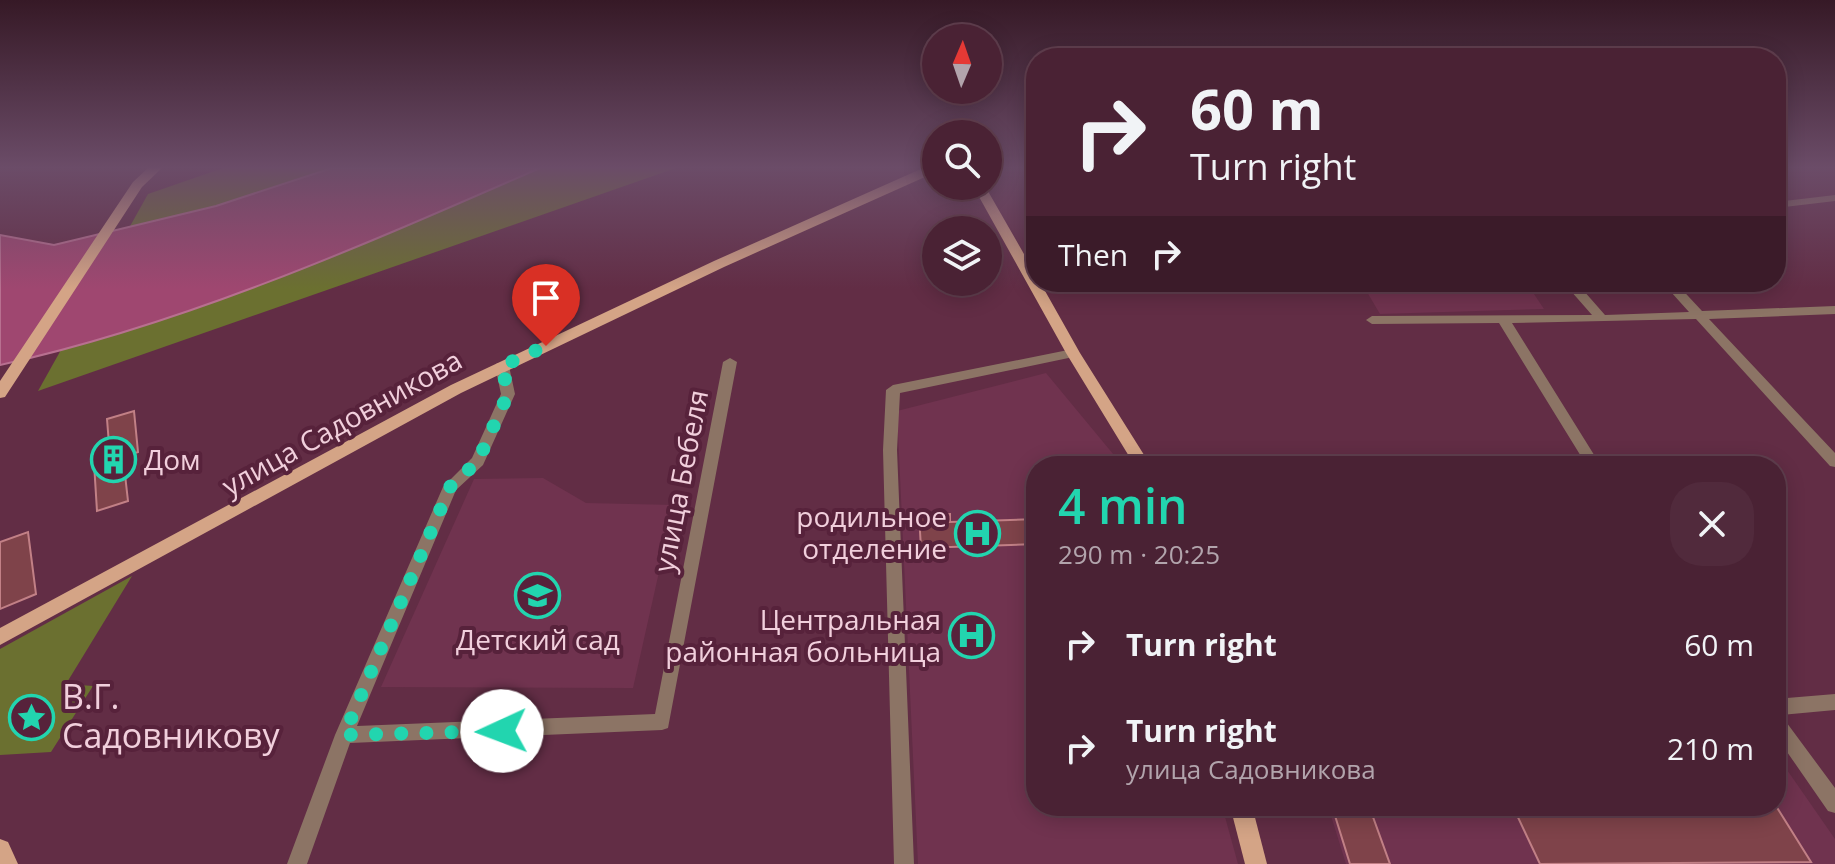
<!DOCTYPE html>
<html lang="en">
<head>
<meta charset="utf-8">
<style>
  body { margin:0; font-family:"Open Sans",sans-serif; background:#512a3c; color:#f1f3f6; height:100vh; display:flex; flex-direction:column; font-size:30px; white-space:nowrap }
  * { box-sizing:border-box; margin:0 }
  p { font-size:26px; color:#b2a4ac }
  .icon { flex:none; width:44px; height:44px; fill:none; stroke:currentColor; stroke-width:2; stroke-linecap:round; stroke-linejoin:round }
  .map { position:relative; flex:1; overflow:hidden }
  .panel { position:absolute; left:1026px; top:456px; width:760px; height:360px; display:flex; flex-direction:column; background:#4a2234; border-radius:32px; box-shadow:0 4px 20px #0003,0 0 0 2px #613f4f }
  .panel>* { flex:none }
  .banner { position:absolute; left:1026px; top:48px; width:760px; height:244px; border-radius:32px; box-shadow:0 4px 20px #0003,0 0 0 2px #613f4f; background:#4a2234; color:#f1f3f6; overflow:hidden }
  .needle { width:52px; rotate:2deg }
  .controls { position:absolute; left:922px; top:24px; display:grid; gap:16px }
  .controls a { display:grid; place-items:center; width:80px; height:80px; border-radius:50%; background:#4a2234; box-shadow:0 4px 20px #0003,0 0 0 2px #613f4f; font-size:40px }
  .pin { position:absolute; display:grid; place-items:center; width:68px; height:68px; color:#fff; margin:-82px -34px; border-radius:50% 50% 50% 0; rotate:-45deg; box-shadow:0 0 8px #0007 }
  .pin .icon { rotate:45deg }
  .me { position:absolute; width:88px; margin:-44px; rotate:268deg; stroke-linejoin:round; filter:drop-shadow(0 0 6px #0008) }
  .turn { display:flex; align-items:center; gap:28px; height:168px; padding:0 32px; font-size:36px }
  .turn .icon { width:104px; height:104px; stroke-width:2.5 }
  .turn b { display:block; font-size:56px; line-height:68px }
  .then { display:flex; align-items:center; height:76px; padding:0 32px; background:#0003; gap:16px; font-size:30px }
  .round { display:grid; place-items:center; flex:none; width:84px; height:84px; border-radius:32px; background:#512a3c }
  .headline { display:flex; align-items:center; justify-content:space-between; height:136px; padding:0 32px }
  h1 { font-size:48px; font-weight:600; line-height:60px; color:#22d5af }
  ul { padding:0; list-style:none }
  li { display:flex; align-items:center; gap:24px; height:104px; padding:0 32px }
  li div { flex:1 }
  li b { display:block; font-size:30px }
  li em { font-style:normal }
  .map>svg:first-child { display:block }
  .built { fill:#70334f }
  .green { fill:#6b7030 }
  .water { fill:#9f4770; stroke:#b87090; stroke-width:2 }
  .building { fill:#7f434a; stroke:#c28086; stroke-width:2 }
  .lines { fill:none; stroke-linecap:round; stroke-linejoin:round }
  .minor { fill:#8c7465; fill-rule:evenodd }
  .major { fill:#d4a486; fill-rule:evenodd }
  .route { stroke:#22d5af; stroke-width:14; stroke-dasharray:0 25.2 }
  .labels { text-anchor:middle; stroke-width:8; stroke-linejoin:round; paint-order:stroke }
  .street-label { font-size:28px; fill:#f1cfdc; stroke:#57223b }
  .poi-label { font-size:28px; fill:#f1cfdc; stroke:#57223b; text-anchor:end }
  .near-poi-label { font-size:34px; fill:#f1cfdc; stroke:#57223b; text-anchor:start }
</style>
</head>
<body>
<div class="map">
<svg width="1835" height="864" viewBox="0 0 1835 864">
  <rect width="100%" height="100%" fill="#622d45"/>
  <g class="built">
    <path d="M1361 282H1526L1544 309 1380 314Z"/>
    <path d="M1046 373 1123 466H1036V806H1222L1238 864H918L897 411Z"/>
    <path d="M543 478 586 503 674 505 633 688 381 687 474 479Z"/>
    <path d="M1776 754 1835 839V864H1346L1328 806H1776Z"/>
  </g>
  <g class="green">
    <path d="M223 168H676L38 391 148 194Z"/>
    <path d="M132 576 66 684 93 686 51 752 0 755V649Z"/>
  </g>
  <path class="water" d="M332 168H540C366 244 186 324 0 365V235L54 245 216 206Z"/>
  <g class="building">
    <path d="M134 411 138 452 123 457 128 501 97 511 94 463 110 457 107 419Z"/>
    <path d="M950 514V522L1036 519V544L921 548 919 515Z"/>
    <path d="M28 532 36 594 0 609V542Z"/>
    <path d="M1332 806H1369L1390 864H1350Z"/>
    <path d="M1652 806H1776L1811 862 1540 864 1515 811Z"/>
  </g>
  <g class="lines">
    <g class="minor">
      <path d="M1835 195V201L1776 208V202Z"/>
      <path d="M1563 282H1576L1605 315 1689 312 1662 282H1675L1702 311 1835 306V314L1709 319 1835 453V467L1830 466 1696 319 1512 323 1601 466H1587L1499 323 1372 324 1366 320 1372 316 1592 315Z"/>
      <path d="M1073 349 1079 353 1078 356 900 393 897 450 914 864H894L883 450 886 390 893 385Z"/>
      <path d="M730 358 737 362 668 728 662 730 350 743 307 864H287L335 735 443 487 472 458 501 394 495 366 497 363H507L509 366 515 394 483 465 456 490 357 726 655 714 723 362Z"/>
      <path d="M1835 694V710L1781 715 1835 788V813L1828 811 1776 736V699Z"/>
    </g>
    <g class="major">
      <path d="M148 168H162L142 187 5 397 0 398V381L133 182Z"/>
      <path d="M923 168H936V172L724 267 461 393 0 645V628L451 385 714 261Z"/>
      <path d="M973 186H985L1036 275V282H1040L1080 353 1151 466H1135L1066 353Z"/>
      <path d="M1230 806H1252L1267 864H1245Z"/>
      <path d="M0 839 8 842 18 864H0Z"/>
    </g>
  </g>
  <linearGradient id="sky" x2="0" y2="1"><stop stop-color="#361926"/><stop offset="0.58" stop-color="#6b4c68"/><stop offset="1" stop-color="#6b4c68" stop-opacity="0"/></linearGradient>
  <rect width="1835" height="289" fill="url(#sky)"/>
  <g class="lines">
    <path class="route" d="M502 731 344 735 450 487 478 461 508 394 502 366 546 346"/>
  </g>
  <defs>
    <symbol id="building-ring" viewBox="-11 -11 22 22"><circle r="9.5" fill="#57223b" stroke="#22d5af" stroke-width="1.5"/><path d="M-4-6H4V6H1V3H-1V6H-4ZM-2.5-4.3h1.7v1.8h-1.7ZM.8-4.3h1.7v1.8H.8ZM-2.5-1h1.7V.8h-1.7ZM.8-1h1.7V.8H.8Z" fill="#22d5af"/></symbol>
    <symbol id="hospital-ring" viewBox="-11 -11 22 22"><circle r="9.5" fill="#57223b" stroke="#22d5af" stroke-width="1.5"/><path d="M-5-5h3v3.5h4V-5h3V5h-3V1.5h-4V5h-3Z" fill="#22d5af"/></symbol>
    <symbol id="school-ring" viewBox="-11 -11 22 22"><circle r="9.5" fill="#57223b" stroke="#22d5af" stroke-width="1.5"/><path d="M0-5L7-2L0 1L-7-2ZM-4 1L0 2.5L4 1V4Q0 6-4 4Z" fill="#22d5af"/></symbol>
    <symbol id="sight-ring" viewBox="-11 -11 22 22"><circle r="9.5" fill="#57223b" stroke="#22d5af" stroke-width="1.5"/><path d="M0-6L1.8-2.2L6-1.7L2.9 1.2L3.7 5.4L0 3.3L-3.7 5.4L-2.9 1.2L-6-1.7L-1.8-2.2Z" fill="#22d5af"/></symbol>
  </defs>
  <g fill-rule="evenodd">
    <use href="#building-ring" x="88" y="434" width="51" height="51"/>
    <use href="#hospital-ring" x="952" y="508" width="51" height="51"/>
    <use href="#school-ring" x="512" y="570" width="51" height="51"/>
    <use href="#hospital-ring" x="946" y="610" width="51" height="51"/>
    <use href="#sight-ring" x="6" y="692" width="51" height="51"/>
  </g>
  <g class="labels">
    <g class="street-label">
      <text transform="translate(342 423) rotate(-29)" y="10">улица Садовникова</text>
      <text transform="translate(681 481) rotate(-79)" y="10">улица Бебеля</text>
    </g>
    <g class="poi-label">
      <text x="144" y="470" text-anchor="start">Дом</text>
      <text x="947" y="527">родильное<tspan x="947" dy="32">отделение</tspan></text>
      <text x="941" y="630">Центральная<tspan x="941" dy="32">районная больница</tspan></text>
      <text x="538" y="650" text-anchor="middle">Детский сад</text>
    </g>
    <g class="near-poi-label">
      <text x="62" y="709">В.Г.<tspan x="62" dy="39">Садовникову</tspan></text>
    </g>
  </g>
</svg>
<div class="controls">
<a><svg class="needle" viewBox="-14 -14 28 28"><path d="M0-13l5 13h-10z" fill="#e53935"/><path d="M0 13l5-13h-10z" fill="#b2a4ac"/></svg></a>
<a><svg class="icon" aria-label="search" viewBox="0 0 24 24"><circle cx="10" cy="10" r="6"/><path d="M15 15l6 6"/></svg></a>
<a><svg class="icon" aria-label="layers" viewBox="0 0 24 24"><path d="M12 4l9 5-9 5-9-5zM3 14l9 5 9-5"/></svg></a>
</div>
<div class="pin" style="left:546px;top:346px;background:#d93025"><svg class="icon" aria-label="arrive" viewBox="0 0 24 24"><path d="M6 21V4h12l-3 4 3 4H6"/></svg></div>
<svg class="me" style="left:502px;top:731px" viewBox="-20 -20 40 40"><circle r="19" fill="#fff"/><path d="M0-13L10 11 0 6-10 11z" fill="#22d5af"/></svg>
<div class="banner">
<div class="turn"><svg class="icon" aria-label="right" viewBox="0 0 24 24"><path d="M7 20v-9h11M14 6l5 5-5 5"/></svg><div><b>60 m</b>Turn right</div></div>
<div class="then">Then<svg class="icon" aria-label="right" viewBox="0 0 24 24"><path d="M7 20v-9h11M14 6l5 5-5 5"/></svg></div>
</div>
<section class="panel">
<div class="headline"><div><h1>4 min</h1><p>290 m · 20:25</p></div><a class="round"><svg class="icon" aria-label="close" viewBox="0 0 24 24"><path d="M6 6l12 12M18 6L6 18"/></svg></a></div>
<ul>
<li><svg class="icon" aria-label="right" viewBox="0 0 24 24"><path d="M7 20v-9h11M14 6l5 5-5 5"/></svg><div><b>Turn right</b></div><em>60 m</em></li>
<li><svg class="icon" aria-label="right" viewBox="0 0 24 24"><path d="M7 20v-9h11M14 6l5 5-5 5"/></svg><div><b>Turn right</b><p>улица Садовникова</p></div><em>210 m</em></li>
</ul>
</section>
</div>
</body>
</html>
